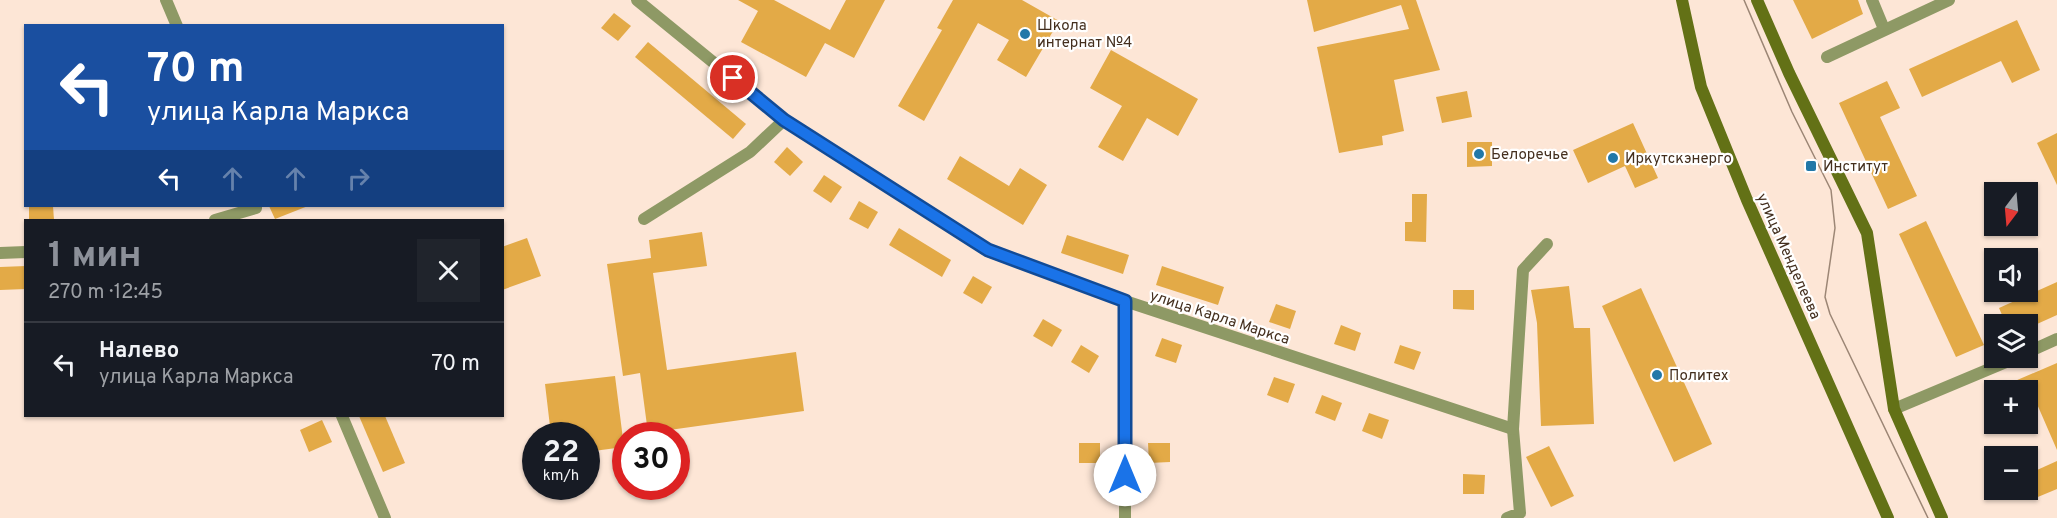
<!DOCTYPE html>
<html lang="ru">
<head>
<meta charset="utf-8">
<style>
  body { margin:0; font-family:Overpass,sans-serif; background:#20242c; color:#f1f3f6; height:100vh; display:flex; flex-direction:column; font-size:22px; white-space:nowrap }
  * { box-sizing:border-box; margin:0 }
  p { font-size:20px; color:#9ea1a6 }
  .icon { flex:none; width:33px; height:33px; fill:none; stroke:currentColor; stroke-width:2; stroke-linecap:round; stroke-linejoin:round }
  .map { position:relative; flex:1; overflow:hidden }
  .details { position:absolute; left:24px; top:219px; width:480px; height:198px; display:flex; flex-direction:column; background:#171b24; border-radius:0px; box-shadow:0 2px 4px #0004 }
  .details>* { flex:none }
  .banner { position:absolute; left:24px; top:24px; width:480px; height:183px; border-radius:0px; box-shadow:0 2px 4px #0004; background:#1a4fa0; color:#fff; overflow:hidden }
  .needle { width:39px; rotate:196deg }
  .buttons { position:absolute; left:1984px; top:182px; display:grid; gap:12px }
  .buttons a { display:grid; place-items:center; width:54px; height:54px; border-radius:0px; background:#171b24; box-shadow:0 2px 4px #0004; font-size:30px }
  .speed { position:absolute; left:522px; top:422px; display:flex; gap:12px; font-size:30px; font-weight:700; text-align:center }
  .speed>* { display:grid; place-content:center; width:78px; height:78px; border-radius:50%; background:#171b24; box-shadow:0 2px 4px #0004; line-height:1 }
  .speed small { font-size:15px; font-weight:400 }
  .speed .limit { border:9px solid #d22; background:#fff; color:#111 }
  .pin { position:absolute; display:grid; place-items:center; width:51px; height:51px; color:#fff; margin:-26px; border:3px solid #fff; border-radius:50%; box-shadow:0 2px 6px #0007 }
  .me { position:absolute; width:66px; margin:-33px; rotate:0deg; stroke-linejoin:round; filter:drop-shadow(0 0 4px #0008) }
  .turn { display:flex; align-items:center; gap:21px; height:126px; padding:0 24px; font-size:27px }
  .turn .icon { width:78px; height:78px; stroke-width:2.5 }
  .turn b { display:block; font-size:42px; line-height:51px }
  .lanes { display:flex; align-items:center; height:57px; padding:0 24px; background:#0003; justify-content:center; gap:30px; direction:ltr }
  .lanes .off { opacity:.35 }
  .round { display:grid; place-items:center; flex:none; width:63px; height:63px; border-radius:0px; background:#20242c }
  .head { display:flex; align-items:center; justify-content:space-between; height:102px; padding:0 24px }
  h1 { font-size:36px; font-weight:700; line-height:45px; color:#8c9099 }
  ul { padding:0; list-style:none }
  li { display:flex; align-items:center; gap:18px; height:84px; padding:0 24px; border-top:2px solid #363941 }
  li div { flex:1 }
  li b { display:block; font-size:22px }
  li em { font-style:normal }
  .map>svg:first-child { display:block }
  .building { fill:#e3aa47 }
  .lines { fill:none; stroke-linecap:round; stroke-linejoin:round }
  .minor { stroke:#8e9965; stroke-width:12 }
  .tertiary { stroke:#8e9965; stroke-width:12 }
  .secondary { stroke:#637116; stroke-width:12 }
  .tram { stroke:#9c8675; stroke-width:1.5 }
  .route-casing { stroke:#114b97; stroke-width:15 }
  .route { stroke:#1a73e8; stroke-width:10 }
  .poi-dot { fill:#2278a8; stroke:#fff; stroke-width:2 }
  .labels { text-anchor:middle; stroke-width:4.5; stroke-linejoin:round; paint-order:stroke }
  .poi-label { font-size:15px; fill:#442f1e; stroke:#fff; text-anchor:start }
  .street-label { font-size:15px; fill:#442f1e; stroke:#fff }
</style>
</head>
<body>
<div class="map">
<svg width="2057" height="518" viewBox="0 0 2057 518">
  <rect width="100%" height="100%" fill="#fde6d6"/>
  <g class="building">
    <path d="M738 0H774L830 30 846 0H885L854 58 825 43 806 77 741 42 758 11Z"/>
    <path d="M953 0H1022L1059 21 1026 77 997 60 1009 40 978 23 924 121 898 106 942 30 937 28Z"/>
    <path d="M1307 0H1416L1440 70 1394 80 1404 131 1382 136 1383 145 1339 153 1317 47 1409 29 1401 5 1314 32Z"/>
    <path d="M1793 0H1858L1863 14 1812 39Z"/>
    <path d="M614 13 631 26 618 41 601 28Z"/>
    <path d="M2017 20 2040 70 2012 83 2001 61 1922 97 1909 69Z"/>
    <path d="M648 42 746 124 733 139 635 57Z"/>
    <path d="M1111 50 1198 99 1178 136 1147 118 1123 161 1098 147 1122 106 1090 88Z"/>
    <path d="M1887 81 1900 108 1880 117 1917 196 1888 209 1839 103Z"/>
    <path d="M1467 91 1472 117 1442 123 1436 97Z"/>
    <path d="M1633 123 1658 178 1635 188 1625 166 1588 183 1573 150Z"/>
    <path d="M2057 133V185L2037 143Z"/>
    <path d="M1467 142H1492V166L1467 167Z"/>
    <path d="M787 147 803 162 790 176 774 162Z"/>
    <path d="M960 156 1009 186 1020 168 1047 185 1023 225 947 179Z"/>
    <path d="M824 175 842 187 831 203 813 191Z"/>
    <path d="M1412 194H1427L1426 242 1405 241V222H1412Z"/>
    <path d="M859 201 878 212 868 229 849 219Z"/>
    <path d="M53 206 54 220H29V207Z"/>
    <path d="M269 206H308L275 219Z"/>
    <path d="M1926 221 1984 345 1956 357 1899 234Z"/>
    <path d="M899 228 951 260 942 277 889 245Z"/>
    <path d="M702 232 707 266 653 273 667 370 796 352 804 411 648 433 640 373 623 376 607 264 651 258 649 240Z"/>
    <path d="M1067 235 1129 255 1123 274 1061 253Z"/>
    <path d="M527 238 541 276 502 290V247Z"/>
    <path d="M26 266V289L0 290V267Z"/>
    <path d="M1162 266 1224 287 1218 305 1156 285Z"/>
    <path d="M973 276 992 287 982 304 963 293Z"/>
    <path d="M2057 282V315L2028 328V324H2006L1999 308Z"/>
    <path d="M1569 286 1574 328H1590L1594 424 1541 426 1537 323 1531 290Z"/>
    <path d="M1641 288 1712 444 1674 462 1602 306Z"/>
    <path d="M1453 290H1474V310L1453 309Z"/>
    <path d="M1276 304 1296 311 1290 329 1269 322Z"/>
    <path d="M1043 319 1062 330 1052 347 1033 336Z"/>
    <path d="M1341 325 1361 333 1355 351 1334 344Z"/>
    <path d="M1162 338 1182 345 1176 363 1155 356Z"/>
    <path d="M1081 345 1099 356 1089 373 1071 362Z"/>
    <path d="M1400 345 1421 352 1414 370 1394 363Z"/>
    <path d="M2057 363V450L2037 404 2028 408V390H1994Z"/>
    <path d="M615 376 624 447 586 452V435H551L545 384Z"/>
    <path d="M1274 377 1295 384 1288 403 1267 395Z"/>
    <path d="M1322 395 1342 403 1335 421 1315 413Z"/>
    <path d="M1369 413 1389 420 1382 439 1362 431Z"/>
    <path d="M359 416H385L405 463 383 472Z"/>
    <path d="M322 420 332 442 309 452 300 430Z"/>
    <rect x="1079" y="443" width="21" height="20"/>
    <path d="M1148 443H1170V462L1149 463Z"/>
    <path d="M1549 446 1574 496 1551 507 1526 457Z"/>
    <path d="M2057 461V489L2033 499 2028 487V474Z"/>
    <path d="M1463 474 1485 475 1484 494H1463Z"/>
  </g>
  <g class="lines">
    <g class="minor">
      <path d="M166 0 177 26"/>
      <path d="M1872 0 1884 29"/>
      <path d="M1827 57 1949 0"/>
      <path d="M644 219 750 152 784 120"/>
      <path d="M215 220 256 208"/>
      <path d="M0 253 26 252"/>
      <path d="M1125 301V518"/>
      <path d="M2028 352 2057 339"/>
      <path d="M1894 409 2018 357"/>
      <path d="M342 416 385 518"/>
      <path d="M1507 518 1520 513 1513 429 1523 270 1547 244"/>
    </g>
    <path class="tertiary" d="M637 0 784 120 988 251 1125 301 1513 429"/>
    <g class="secondary">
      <path d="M1682 0 1701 87 1747 200 1888 518"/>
      <path d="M1757 0 1789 73 1867 233 1894 409 1942 518"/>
    </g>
    <path class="tram" d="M1744 0 1792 112 1831 190 1835 228 1825 297 1830 314 1928 518"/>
  </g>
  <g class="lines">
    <defs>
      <path id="route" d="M733 78 784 120 988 250 1125 301V475"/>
    </defs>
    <use href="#route" class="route-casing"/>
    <use href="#route" class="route"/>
  </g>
  <g class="poi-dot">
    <circle cx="1025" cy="34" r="6"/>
    <circle cx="1479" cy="154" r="6"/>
    <circle cx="1613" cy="158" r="6"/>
    <rect x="1805" y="160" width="12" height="12" rx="3"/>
    <circle cx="1657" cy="375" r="6"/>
  </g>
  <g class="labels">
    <g class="poi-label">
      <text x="1037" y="30">Школа<tspan x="1037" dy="17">интернат №4</tspan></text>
      <text x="1491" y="159">Белоречье</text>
      <text x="1625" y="163">Иркутскэнерго</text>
      <text x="1823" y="171">Институт</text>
      <text x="1669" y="380">Политех</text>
    </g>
    <g class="street-label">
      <text transform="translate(1789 256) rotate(66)" y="5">улица Менделеева</text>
      <text transform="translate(1220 317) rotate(18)" y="5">улица Карла Маркса</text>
    </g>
  </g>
</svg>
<div class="buttons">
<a><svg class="needle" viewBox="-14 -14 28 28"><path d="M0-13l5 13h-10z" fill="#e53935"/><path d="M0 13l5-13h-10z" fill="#9ea1a6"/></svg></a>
<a><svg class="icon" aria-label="sound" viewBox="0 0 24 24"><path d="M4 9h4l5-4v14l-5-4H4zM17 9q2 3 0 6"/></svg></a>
<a><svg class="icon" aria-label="layers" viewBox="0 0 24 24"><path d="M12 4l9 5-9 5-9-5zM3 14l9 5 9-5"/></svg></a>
<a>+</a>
<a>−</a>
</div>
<div class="speed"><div>22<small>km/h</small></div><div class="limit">30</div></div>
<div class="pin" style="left:733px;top:78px;background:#d93025"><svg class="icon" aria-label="arrive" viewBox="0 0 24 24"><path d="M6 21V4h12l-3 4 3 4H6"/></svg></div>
<svg class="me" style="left:1125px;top:475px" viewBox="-20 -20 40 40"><circle r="19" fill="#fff"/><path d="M0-13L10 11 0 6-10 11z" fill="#1a73e8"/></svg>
<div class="banner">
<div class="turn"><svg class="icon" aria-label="left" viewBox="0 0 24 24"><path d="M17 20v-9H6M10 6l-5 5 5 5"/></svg><div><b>70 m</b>улица Карла Маркса</div></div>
<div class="lanes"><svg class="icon" aria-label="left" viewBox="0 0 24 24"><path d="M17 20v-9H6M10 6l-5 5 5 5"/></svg><svg class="icon off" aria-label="ahead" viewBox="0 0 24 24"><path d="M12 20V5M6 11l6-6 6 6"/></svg><svg class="icon off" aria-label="ahead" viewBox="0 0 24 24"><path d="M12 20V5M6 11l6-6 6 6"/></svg><svg class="icon off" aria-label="right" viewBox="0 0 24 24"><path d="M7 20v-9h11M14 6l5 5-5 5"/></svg></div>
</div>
<section class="details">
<div class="head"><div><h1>1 мин</h1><p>270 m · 12:45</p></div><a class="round"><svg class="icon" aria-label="close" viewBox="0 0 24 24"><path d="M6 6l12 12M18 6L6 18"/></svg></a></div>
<ul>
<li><svg class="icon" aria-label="left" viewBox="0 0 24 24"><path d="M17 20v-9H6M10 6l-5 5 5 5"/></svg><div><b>Налево</b><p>улица Карла Маркса</p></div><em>70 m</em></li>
</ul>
</section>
</div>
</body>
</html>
